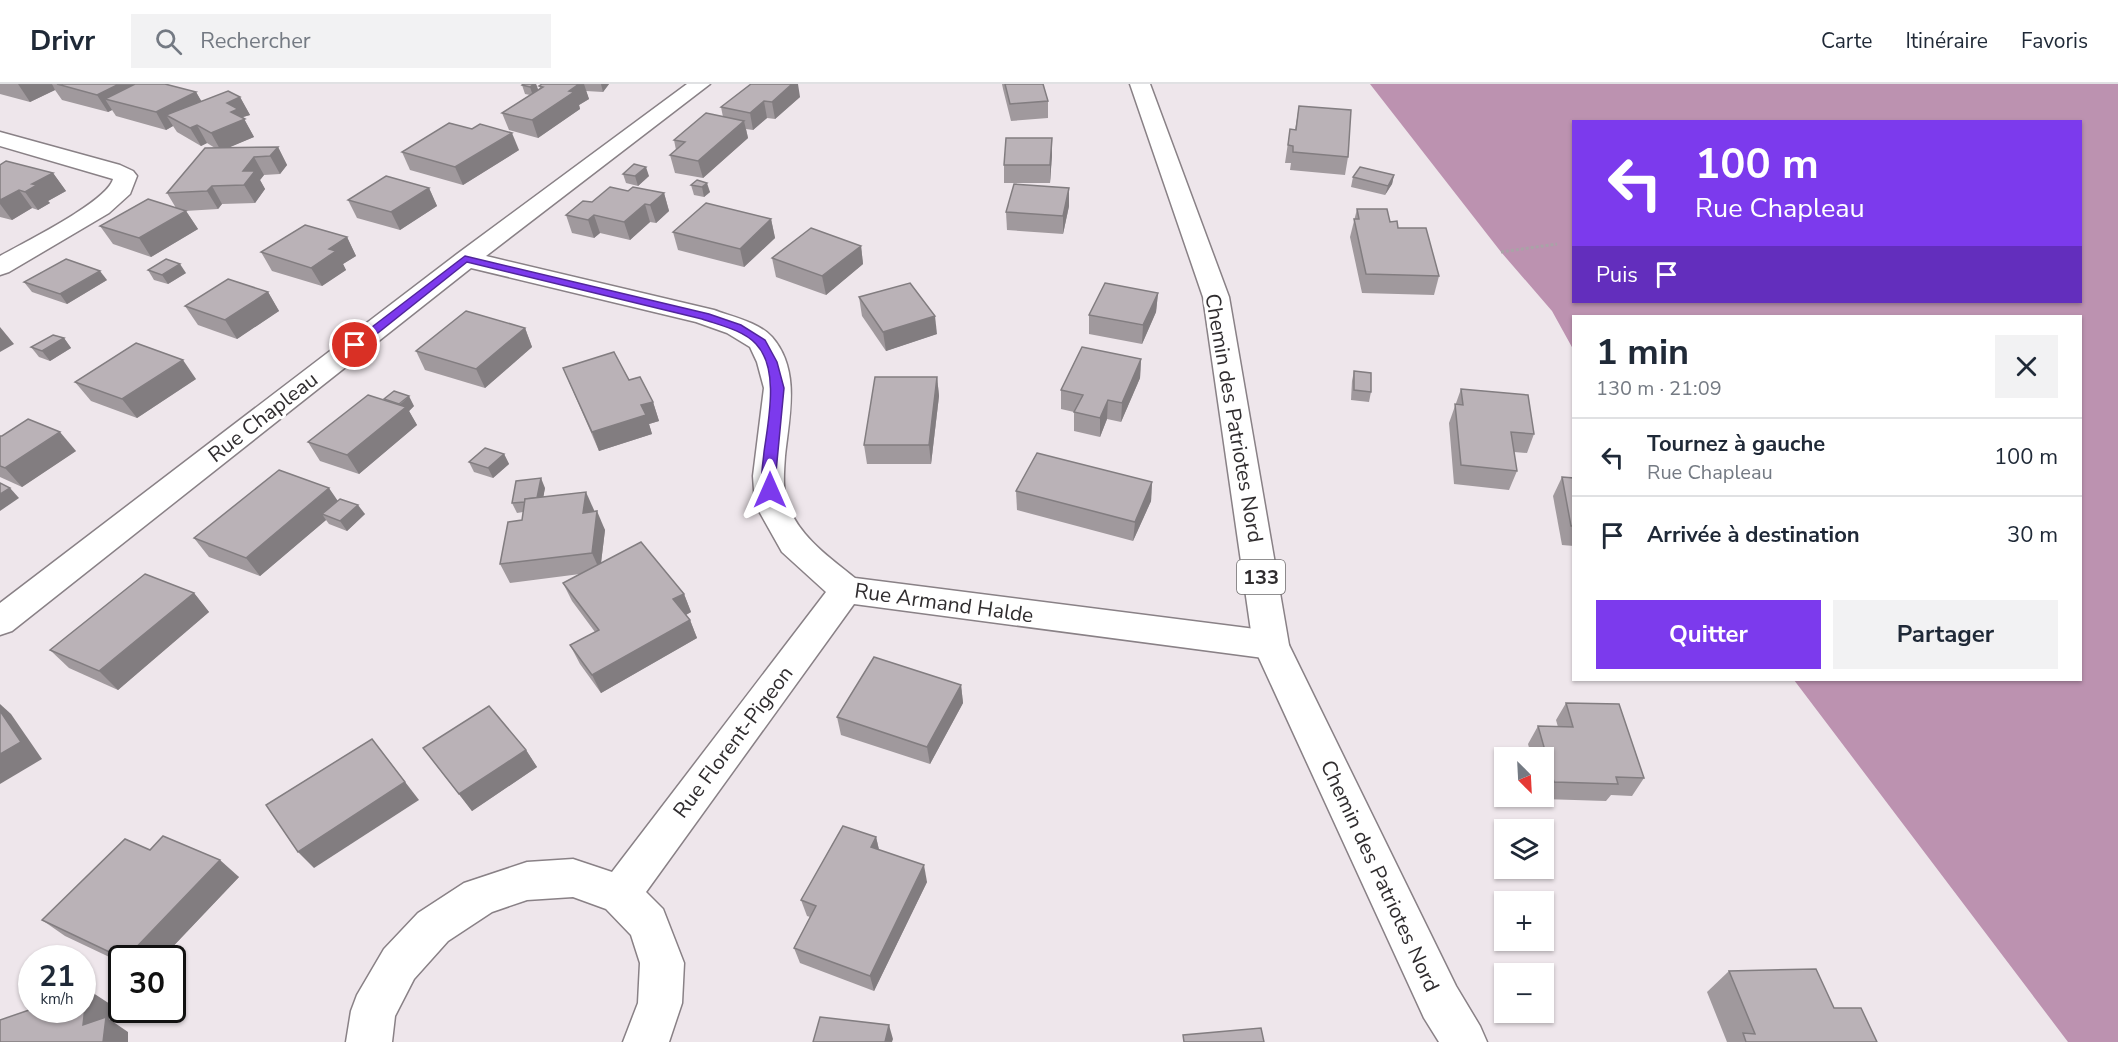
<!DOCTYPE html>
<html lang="fr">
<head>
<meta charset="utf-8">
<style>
  body { margin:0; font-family:"Nunito Sans",sans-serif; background:#f2f2f3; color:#1f2937; height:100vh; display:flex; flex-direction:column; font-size:22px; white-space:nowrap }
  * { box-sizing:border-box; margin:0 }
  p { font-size:20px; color:#747a83 }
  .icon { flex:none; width:33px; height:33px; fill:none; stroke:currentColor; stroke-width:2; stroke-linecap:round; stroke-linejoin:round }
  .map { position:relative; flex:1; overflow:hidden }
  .panel { position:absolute; left:1572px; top:231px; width:510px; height:366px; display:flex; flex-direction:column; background:#fff; border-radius:0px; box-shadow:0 2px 4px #0004 }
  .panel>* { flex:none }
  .banner { position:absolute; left:1572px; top:36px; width:510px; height:183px; border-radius:0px; box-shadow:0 2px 4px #0004; background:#7c3aed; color:#fff; overflow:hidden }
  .needle { width:39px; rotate:156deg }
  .fabs { position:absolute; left:1494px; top:663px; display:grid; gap:12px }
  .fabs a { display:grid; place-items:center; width:60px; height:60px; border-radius:0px; background:#fff; box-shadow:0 2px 4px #0004; font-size:30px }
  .speed { position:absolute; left:18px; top:861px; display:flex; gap:12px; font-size:30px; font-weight:700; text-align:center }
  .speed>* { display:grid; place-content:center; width:78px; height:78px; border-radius:50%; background:#fff; box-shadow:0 2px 4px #0004; line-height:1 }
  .speed small { font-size:15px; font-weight:400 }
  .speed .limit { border:3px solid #111; border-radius:9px; background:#fff; color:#111 }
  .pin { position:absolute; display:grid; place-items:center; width:51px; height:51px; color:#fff; margin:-26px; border:3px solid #fff; border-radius:50%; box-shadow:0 2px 6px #0007 }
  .me { position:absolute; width:66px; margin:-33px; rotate:0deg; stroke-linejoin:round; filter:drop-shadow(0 0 4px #0008) }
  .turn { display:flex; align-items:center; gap:21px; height:126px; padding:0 24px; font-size:27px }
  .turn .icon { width:78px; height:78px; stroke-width:2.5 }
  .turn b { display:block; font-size:42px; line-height:51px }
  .then { display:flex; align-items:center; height:57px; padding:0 24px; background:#0003; gap:12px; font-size:22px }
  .round { display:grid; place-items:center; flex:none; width:63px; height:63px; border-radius:0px; background:#f2f2f3 }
  .head { display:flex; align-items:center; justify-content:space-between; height:102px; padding:0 24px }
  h1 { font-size:36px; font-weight:700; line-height:45px }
  .action { display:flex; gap:12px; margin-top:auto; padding:12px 24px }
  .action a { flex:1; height:69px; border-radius:0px; background:#7c3aed; color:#fff; font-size:24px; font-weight:700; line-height:69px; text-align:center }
  .action a+a { background:#f2f2f3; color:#1f2937 }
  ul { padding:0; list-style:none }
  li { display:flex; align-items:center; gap:18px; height:78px; padding:0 24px; border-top:2px solid #e0e1e3 }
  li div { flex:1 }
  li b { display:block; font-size:22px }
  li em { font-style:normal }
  header { display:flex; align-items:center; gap:36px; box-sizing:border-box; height:84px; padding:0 30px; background:#fff; border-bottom:2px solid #e0e1e3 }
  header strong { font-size:28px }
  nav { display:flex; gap:33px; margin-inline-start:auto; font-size:21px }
  .search { width:420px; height:54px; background:#f2f2f3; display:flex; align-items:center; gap:15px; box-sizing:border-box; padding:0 21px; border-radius:0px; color:#747a83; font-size:22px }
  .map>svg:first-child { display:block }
  .water { fill:#bc92b0; fill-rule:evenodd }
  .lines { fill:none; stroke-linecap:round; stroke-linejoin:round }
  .street-casing { stroke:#898186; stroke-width:3 }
  .primary-casing { stroke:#898186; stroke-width:3 }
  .path { stroke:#a9a3a7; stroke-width:3; stroke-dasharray:3 2; stroke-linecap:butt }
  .street { fill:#fff; fill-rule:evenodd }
  .primary { fill:#fff; fill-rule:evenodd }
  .wall { fill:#a0999d }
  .shaded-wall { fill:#827d80 }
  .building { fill:#bab2b7; stroke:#827d80; stroke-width:1.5 }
  .route { fill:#7c3aed; stroke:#51269a; stroke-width:1.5 }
  .labels { text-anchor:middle; stroke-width:6; stroke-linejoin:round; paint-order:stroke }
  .shield { fill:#fff; stroke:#6e6c6d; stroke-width:1.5 }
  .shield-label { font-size:20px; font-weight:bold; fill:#302d2f }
  .street-label { font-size:21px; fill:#302d2f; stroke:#fff }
</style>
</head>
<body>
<header>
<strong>Drivr</strong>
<div class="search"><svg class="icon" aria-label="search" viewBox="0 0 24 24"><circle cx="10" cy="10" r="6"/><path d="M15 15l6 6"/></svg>Rechercher</div>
<nav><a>Carte</a><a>Itinéraire</a><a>Favoris</a></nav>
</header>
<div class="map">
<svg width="2118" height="958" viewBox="0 0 2118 958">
  <rect width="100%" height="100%" fill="#eee6eb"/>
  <path class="water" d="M1370 0H2118V958H2068L1794 596H2080V232H1574L1573 265 1552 227 1501 168ZM1574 38H2080V218H1574Z"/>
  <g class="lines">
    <defs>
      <g id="street">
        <path d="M687 0H710L486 172 714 226C733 233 758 238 772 253 801 286 789 333 785 372 784 387 782 407 788 422 801 454 829 473 855 494L1271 547 1283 551 1289 561 1283 571 1271 575 854 520 646 808 663 825 684 879 682 919 669 958H623L638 919 640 879 631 851 606 825 573 813 527 816 492 828 448 857 414 895 395 932 392 958H346L351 927 357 911 384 865 418 829 464 799 527 778 573 775 612 788 826 508 782 468 755 420 753 392 764 304 757 278 750 263 727 249 696 238 471 184 12 547 0 551V519L457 170Z"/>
        <path d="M0 48 120 81 133 87 137 92 130 110 109 129 9 188 0 191V172C23 159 107 118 113 95L0 62Z"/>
      </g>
      <path id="primary" d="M1130 0H1150L1229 213 1289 561 1456 902 1480 942 1487 958H1439L1424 934 1253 561 1203 213Z"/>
    </defs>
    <use href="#street" class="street-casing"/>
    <use href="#primary" class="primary-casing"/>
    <path class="path" d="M1501 168 1557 160"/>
    <use href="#street" class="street"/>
    <use href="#primary" class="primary"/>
  </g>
  <g class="wall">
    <path d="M0 0H133L196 8 201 17 240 13 250 31 243 33 254 53 229 63H278L287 81 280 90 264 91 260 96 265 105 255 119 222 120 218 125 185 127H186L198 145 151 173 113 160 100 142 176 124 167 109 215 64 207 59 201 62 177 48 173 42 166 46 116 32 112 26 108 28 62 16 55 6 30 18 0 10Z"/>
    <path d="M523 0H536L538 6 540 4 539 2 542 0H609L603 8 586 7 589 15 579 21 580 25 538 54 509 46 502 29 530 11 525 10 522 1Z"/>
    <path d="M751 0 800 13 775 35 767 34 753 46 746 45 748 54 703 94 675 89 670 71 676 66 674 56 723 33 721 23Z"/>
    <path d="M1002 0H1043L1048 17V34L1011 37 1003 5Z"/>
    <path d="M1299 22 1348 73 1345 91 1290 86 1291 79H1285L1290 45 1295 46Z"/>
    <path d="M472 45 519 66 463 101 410 86 402 68Z"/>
    <path d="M1052 71 1050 99H1004V81Z"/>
    <path d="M0 81 53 89 66 107 48 117 50 119 38 126 32 124 12 136 0 133Z"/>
    <path d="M623 90 649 92 638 102 626 99Z"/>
    <path d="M1394 91 1392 100 1385 111 1351 103 1353 93Z"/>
    <path d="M697 96 710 108 704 113 694 111 691 101Z"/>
    <path d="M429 104 437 122 400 146 357 134 348 116Z"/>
    <path d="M1069 104V122L1063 150 1007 146 1006 128Z"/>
    <path d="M628 107 664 109 669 127 656 139 650 138 630 156 600 149 594 154 572 149 566 131 592 118Z"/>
    <path d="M1357 125 1390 138 1398 144 1439 192 1434 211 1362 209 1350 153Z"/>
    <path d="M771 135 775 154 744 183 678 166 673 148Z"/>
    <path d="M347 153 356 172 343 180 346 186 322 202 272 187 261 168Z"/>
    <path d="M861 162 863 180 826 211 776 193 772 174Z"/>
    <path d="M148 186 186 189 168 200 154 196Z"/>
    <path d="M107 196 67 220 32 208 24 198Z"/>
    <path d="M268 208 279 227 237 255 198 241 185 222Z"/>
    <path d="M1158 209 1156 228 1142 260 1089 250V231Z"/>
    <path d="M859 213 937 250 886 267 862 232Z"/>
    <path d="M525 244 532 263 485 304 425 286 416 267Z"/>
    <path d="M64 254 71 264 50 277 39 273 31 263Z"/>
    <path d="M1141 275 1140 294 1121 338 1107 335 1100 353 1074 347V328L1061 325V306Z"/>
    <path d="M563 284 629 296 653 318 659 337 649 340 652 350 599 367Z"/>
    <path d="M1354 287 1371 308 1369 318 1351 316 1352 297Z"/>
    <path d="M937 293 939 312 931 380H867L864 361Z"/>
    <path d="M196 295 137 334 91 317 75 298Z"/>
    <path d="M1461 305 1534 350 1527 369 1514 368 1517 387 1509 406 1454 400 1449 339Z"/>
    <path d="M384 316 414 322 409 327 417 341 359 390 320 377 308 358Z"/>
    <path d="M0 352 76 367 22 403 0 393Z"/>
    <path d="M504 370 509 380 493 394 474 388 469 378Z"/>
    <path d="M1562 393 1574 394V462L1562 461 1553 412Z"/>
    <path d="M1152 398 1151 417 1133 457 1017 426 1016 407Z"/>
    <path d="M545 404 543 413 594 426V428L605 446 601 479 684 510 691 528 686 531 690 536 697 554 601 609 580 580 570 561 595 548 572 517 563 499 580 490 510 499 500 480 522 436 523 428 517 429 512 419Z"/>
    <path d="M338 417 365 430 347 447 329 440 326 436 260 492 209 473 194 454Z"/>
    <path d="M194 509 209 528 118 606 69 584 50 566Z"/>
    <path d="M961 601 963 619 930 680 841 651 837 633Z"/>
    <path d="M1566 619 1644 694 1632 712 1611 711 1606 717 1543 715V712H1544V674H1532L1528 660 1538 642 1558 643 1556 636Z"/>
    <path d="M423 664 526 666 537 683 472 727Z"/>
    <path d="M876 753 879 766 927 798 874 907 800 879 794 864 810 833 807 832 801 816Z"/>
    <path d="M150 766 239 793 162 874H122V879L65 852 42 836Z"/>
    <path d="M1729 887 1834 924 1877 958H1727L1707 908Z"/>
  </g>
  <g class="shaded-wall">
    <path d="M18 0H52L55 6 30 18Z"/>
    <path d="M119 0H133L140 12 105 15 112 26 108 28 97 11Z"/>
    <path d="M534 0H536L539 8 533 12 530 3Z"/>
    <path d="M579 0H584L589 15 579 21 580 25 538 54 532 36 569 7Z"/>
    <path d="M601 0H609L603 8Z"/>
    <path d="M792 0H798L800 13 775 35 772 18Z"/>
    <path d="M196 8 206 25 166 31 173 42 166 46 156 28Z"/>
    <path d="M240 13 250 31 243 33 254 53 221 67 211 49 227 19Z"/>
    <path d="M764 17 767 34 753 46 750 29Z"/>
    <path d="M744 37 748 54 703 94 698 77Z"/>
    <path d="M197 41 207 59 201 62 190 44Z"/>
    <path d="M512 49 519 66 463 101 455 83Z"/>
    <path d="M1052 54V71L1050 99V81Z"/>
    <path d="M278 63 287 81 280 90 270 72Z"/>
    <path d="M254 73 264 91 260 96 265 105 255 119 244 101 243 87Z"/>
    <path d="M646 83 649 92 638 102 635 92Z"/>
    <path d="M53 89 66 107 48 117 50 119 38 126 25 108 32 100Z"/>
    <path d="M1394 91 1392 100 1385 111 1388 102Z"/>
    <path d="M707 99 710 108 704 113 702 103Z"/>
    <path d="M212 102 222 120 218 125 207 107Z"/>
    <path d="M429 104 437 122 400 146 391 128Z"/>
    <path d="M1069 104V122L1063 150V132Z"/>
    <path d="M19 106 32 124 12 136 0 120V116Z"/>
    <path d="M664 109 669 127 656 139 650 121Z"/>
    <path d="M645 120 650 138 630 156 624 138Z"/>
    <path d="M186 127 198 145 151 173 139 154Z"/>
    <path d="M594 131 600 149 594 154 588 136Z"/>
    <path d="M771 135 775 154 744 183 740 165Z"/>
    <path d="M347 153 356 172 343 180 346 186 322 202 311 184 329 165Z"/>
    <path d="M861 162 863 180 826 211 822 192Z"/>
    <path d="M180 180 186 189 168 200 162 191Z"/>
    <path d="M100 187 107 196 67 220 60 210Z"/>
    <path d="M268 208 279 227 237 255 225 236Z"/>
    <path d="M1158 209 1156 228 1142 260 1143 241Z"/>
    <path d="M935 232 937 250 886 267 883 248Z"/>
    <path d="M0 243 14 260 0 268Z"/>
    <path d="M525 244 532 263 485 304 476 285Z"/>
    <path d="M64 254 71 264 50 277 42 267Z"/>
    <path d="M1141 275 1140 294 1121 338 1122 319Z"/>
    <path d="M183 276 196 295 137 334 122 315Z"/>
    <path d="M937 293 939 312 931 380 929 361Z"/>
    <path d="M409 312 414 322 409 327 417 341 359 390 347 371 397 323Z"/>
    <path d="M1108 316 1107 335 1100 353V334Z"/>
    <path d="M653 318 659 337 649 340 652 350 599 367 592 348 641 321Z"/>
    <path d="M60 348 76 367 22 403 5 384Z"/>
    <path d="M504 370 509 380 493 394 488 384Z"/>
    <path d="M541 394 545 404 541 426 536 416Z"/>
    <path d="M1152 398 1151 417 1133 457 1135 438Z"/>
    <path d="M10 404 19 414 0 427V410Z"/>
    <path d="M329 404 342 423 322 430 326 436 260 492 246 474Z"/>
    <path d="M586 408 594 426 591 448 583 429Z"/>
    <path d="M358 421 365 430 347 447 340 437Z"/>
    <path d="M597 427 605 446 600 487 592 469Z"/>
    <path d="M194 509 209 528 118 606 99 587Z"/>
    <path d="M684 510 691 528 680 534 673 515Z"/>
    <path d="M690 536 697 554 601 609 592 591Z"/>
    <path d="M961 601 963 619 930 680 927 663Z"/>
    <path d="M0 620 11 630 42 675 0 700Z"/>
    <path d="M372 655 419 716 314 784 298 768Z"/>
    <path d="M526 666 537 683 472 727 459 710Z"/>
    <path d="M876 753 880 770 871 763Z"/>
    <path d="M220 776 239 793 162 874H126Z"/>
    <path d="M924 781 927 798 874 907 870 892Z"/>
    <path d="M87 905 110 920 109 935 128 948V958H103L83 941Z"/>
    <path d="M889 941 893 955 892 958H885Z"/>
  </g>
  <g class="building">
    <path d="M57 0H119L97 11Z"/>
    <path d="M135 0H165L196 8 156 28 105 15Z"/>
    <path d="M523 0H534L530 3 522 1Z"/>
    <path d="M542 0H579L569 7 574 8 532 36 502 29 543 3 539 2Z"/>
    <path d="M751 0H792L772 18 764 17 750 29 721 23Z"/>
    <path d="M1005 0H1043L1048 17 1010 20Z"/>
    <path d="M228 7 240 13 227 19 238 25 231 28 245 35 211 49 197 41 190 44 166 31Z"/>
    <path d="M1299 22 1351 26 1348 73 1293 68V62L1288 61 1290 45 1296 46Z"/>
    <path d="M706 29 744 37 698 77 670 71 685 58 674 56Z"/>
    <path d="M449 39 472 45 480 40 512 49 455 83 402 68Z"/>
    <path d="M1006 54H1052L1050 81H1004Z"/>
    <path d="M278 63 270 72 254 73 243 87H255L244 101 212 102 207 107 167 109 205 64Z"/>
    <path d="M6 77 53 89 32 100 37 101 25 108 19 106 0 116V81Z"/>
    <path d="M634 80 646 83 635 92 623 90Z"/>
    <path d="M1360 83 1394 91 1388 102 1353 93Z"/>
    <path d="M386 92 429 104 391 128 348 116Z"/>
    <path d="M697 96 707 99 702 103 691 101Z"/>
    <path d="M1014 100 1069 104 1063 132 1006 128Z"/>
    <path d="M610 103 628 107 633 103 664 109 650 121 645 120 624 138 594 131 588 136 566 131 583 117 592 118Z"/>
    <path d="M148 115 186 127 139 154 100 142Z"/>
    <path d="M706 119 771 135 740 165 673 148Z"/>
    <path d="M1357 125H1387L1390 138 1397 137 1398 144H1426L1439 192 1366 190 1354 135H1359Z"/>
    <path d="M305 141 347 153 329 165 336 167 311 184 261 168Z"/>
    <path d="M811 144 861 162 822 192 772 174Z"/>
    <path d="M66 175 100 187 60 210 24 198Z"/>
    <path d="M166 175 180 180 162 191 148 186Z"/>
    <path d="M228 195 268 208 225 236 185 222Z"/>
    <path d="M910 199 935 232 883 248 859 213Z"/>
    <path d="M1105 199 1158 209 1143 241 1089 231Z"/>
    <path d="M466 227 525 244 476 285 416 267Z"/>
    <path d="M53 251 64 254 42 267 31 263Z"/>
    <path d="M136 259 183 276 122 315 75 298Z"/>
    <path d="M1082 263 1141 275 1122 319 1108 316 1100 334 1074 328 1083 311 1061 306Z"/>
    <path d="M614 268 629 296 640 293 653 318 641 321 646 331 592 348 563 284Z"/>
    <path d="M1354 287 1371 289V308L1354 306Z"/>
    <path d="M875 293H937L929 361H864Z"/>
    <path d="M1461 305 1528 311 1534 350 1511 348 1517 387 1461 381 1455 320 1463 321Z"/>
    <path d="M394 307 409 312 399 320 384 315Z"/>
    <path d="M368 311 406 323 347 371 308 358Z"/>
    <path d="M28 335 60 348 5 384 0 382V352H2Z"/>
    <path d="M485 364 504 370 488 384 469 378Z"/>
    <path d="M1037 369 1152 398 1135 438 1016 407Z"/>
    <path d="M279 386 329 404 246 474 194 454Z"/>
    <path d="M1562 393 1574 394V442H1571Z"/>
    <path d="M541 394 537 414 525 415V418L512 419 516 397Z"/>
    <path d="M0 399 10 404 0 410Z"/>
    <path d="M586 408 583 429 597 427 592 469 500 480 508 438 522 436 525 415Z"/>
    <path d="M340 415 358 421 340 437 322 430Z"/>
    <path d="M641 458 684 510 673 515 690 536 592 591 570 561 599 546 563 499Z"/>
    <path d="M145 490 194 509 99 587 50 566Z"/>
    <path d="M874 573 961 601 927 663 837 633Z"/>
    <path d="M1566 619 1619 620 1644 694 1616 693 1618 700 1554 698 1538 642 1573 643Z"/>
    <path d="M489 622 526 666 459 710 423 664Z"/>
    <path d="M0 627 21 658 0 670Z"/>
    <path d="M372 655 405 698 298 768 266 721Z"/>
    <path d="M843 742 876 753 871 763 924 781 870 892 794 864 816 822 801 816Z"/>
    <path d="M163 752 220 776 126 874H122L42 836 125 755 150 766Z"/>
    <path d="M1816 885 1834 924H1861L1877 958H1746L1743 949 1755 950 1729 887Z"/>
    <path d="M87 905 83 941 106 933 103 958H0V936L32 925 82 926V907Z"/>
    <path d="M820 933 889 941 885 958H813Z"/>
    <path d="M1261 944 1264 958H1184L1183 951Z"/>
  </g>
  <path class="route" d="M465 172 709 230 741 241 765 256 777 278 784 304 774 409H765C759 396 763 381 764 368 768 338 780 285 756 260 743 246 719 241 702 235L467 178 359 264H351V259Z"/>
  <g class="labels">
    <rect class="shield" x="1237" y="476" width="48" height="34" rx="4.5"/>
    <g class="shield-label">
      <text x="1261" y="500">133</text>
    </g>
    <g class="street-label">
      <text transform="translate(263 333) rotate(-38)" y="7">Rue Chapleau</text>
      <text transform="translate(1234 334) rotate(80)" y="7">Chemin des Patriotes Nord</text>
      <text transform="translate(944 519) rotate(8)" y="7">Rue Armand Halde</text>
      <text transform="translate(733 658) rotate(-53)" y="7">Rue Florent-Pigeon</text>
      <text transform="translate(1380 792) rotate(65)" y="7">Chemin des Patriotes Nord</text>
    </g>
  </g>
</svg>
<div class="fabs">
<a><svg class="needle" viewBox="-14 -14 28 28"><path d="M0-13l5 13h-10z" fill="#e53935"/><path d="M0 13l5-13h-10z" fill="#747a83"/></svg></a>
<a><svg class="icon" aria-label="layers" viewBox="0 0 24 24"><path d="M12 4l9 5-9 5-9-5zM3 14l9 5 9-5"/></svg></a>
<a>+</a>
<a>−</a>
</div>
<div class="speed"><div>21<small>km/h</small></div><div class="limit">30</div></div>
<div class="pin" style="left:355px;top:261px;background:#d93025"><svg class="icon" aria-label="arrive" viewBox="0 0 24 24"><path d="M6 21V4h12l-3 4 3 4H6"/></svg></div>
<svg class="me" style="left:770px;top:406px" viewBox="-20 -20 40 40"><path d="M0-17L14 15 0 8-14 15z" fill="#7c3aed" stroke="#fff" stroke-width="4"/></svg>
<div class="banner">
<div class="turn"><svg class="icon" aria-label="left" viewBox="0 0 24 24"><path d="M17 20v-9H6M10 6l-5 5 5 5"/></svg><div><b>100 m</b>Rue Chapleau</div></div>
<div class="then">Puis<svg class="icon" aria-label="arrive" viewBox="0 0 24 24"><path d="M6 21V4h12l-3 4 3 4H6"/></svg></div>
</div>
<section class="panel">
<div class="head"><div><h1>1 min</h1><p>130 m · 21:09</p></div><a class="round"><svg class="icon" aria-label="close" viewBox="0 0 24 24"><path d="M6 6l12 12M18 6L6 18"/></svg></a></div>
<ul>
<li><svg class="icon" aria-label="left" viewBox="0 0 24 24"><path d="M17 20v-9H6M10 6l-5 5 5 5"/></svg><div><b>Tournez à gauche</b><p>Rue Chapleau</p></div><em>100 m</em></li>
<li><svg class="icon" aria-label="arrive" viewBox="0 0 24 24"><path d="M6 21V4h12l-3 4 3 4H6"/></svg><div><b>Arrivée à destination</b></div><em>30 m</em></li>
</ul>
<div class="action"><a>Quitter</a><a>Partager</a></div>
</section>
</div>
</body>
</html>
